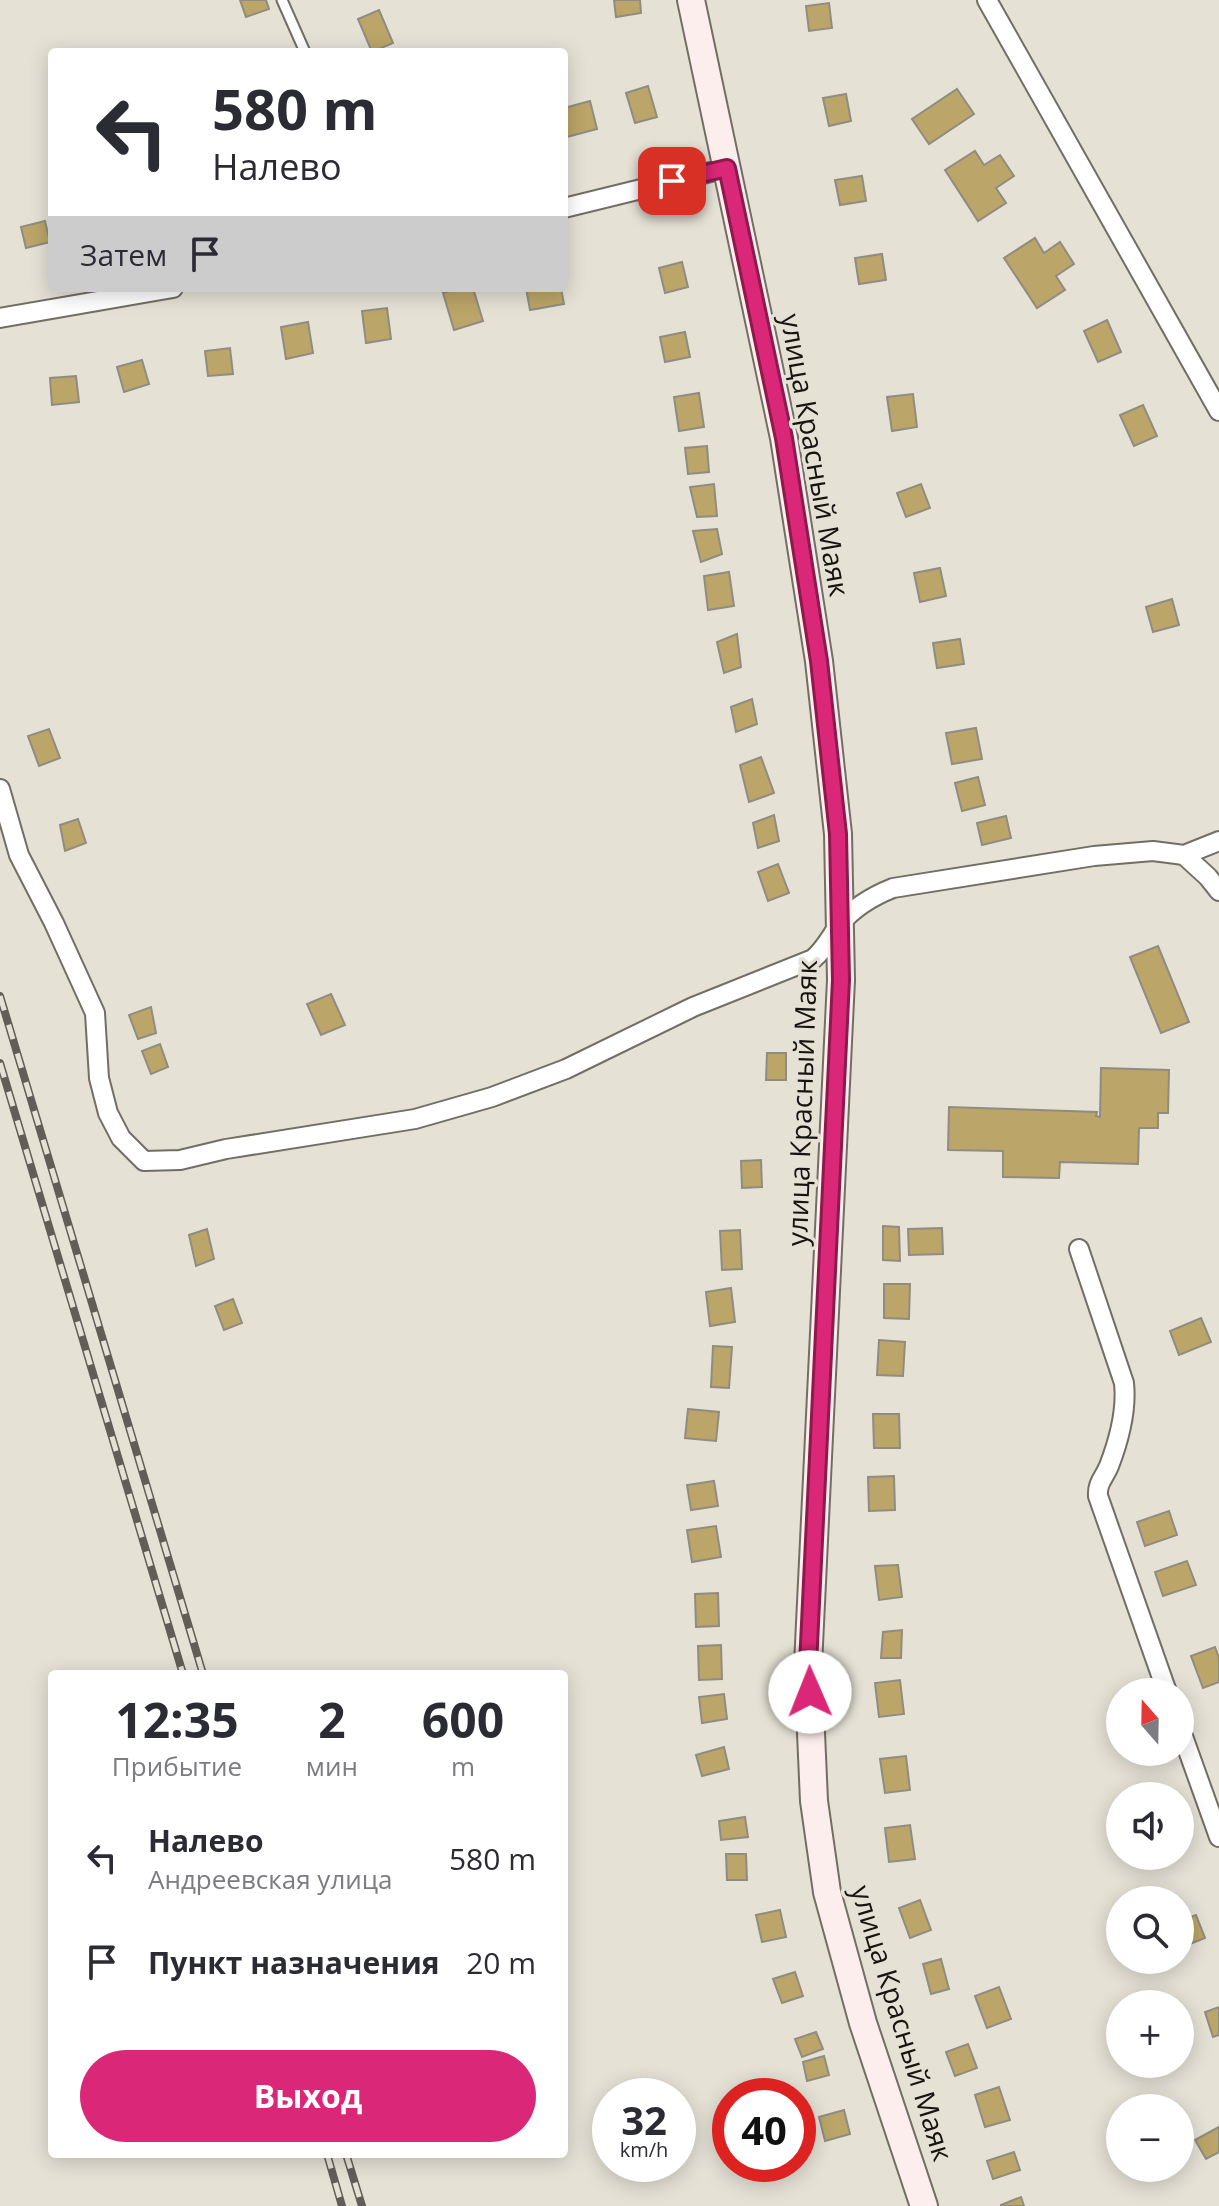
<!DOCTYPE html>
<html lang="ru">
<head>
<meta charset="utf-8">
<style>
  body { margin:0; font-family:"Open Sans",sans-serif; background:#f2f2f3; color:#2b2b33; height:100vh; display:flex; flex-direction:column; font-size:30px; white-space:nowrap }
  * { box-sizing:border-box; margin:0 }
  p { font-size:26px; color:#7c7c81 }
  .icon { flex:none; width:44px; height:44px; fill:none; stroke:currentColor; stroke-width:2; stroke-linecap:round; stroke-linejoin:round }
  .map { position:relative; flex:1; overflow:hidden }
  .panel { position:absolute; left:48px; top:1670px; width:520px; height:488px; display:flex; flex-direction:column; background:#fff; border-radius:8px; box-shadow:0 4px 20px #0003 }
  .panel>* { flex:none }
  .guide { position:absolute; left:48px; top:48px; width:520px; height:244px; border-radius:8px; box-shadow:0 4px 20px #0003; background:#fff; color:#2b2b33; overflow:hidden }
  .needle { width:52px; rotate:340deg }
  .tools { position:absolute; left:1106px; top:1678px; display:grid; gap:16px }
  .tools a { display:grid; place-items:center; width:88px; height:88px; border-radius:50%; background:#fff; box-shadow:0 4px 20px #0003; font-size:40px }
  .speed { position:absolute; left:592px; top:2078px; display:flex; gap:16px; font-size:40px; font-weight:700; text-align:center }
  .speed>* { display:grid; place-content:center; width:104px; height:104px; border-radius:50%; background:#fff; box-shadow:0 4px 20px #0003; line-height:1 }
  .speed small { font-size:20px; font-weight:400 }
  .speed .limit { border:12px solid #d22; background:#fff; color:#111 }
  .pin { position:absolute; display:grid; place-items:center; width:68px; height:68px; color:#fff; margin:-34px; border-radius:16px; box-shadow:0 4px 12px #0006 }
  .me { position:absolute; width:88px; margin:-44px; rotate:359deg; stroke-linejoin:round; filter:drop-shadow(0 0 6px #0008) }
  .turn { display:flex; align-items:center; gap:28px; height:168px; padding:0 32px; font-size:36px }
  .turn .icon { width:104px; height:104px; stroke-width:2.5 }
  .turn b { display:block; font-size:56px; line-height:68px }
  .then { display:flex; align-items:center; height:76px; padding:0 32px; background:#0003; gap:16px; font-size:30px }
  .eta { display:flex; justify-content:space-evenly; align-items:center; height:136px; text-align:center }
  .eta b { font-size:48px; font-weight:700; line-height:56px }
  .button { display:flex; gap:16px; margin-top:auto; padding:16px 32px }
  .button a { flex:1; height:92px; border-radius:48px; background:#db2777; color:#fff; font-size:32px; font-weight:700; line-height:92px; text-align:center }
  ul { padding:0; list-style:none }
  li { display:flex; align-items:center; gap:24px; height:104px; padding:0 32px }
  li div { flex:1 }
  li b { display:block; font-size:30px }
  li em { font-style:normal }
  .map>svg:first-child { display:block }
  .building { fill:#bba568; stroke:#908c81; stroke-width:2 }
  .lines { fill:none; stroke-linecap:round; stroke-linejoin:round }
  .lane-casing { stroke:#726e64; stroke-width:13 }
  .street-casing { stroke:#726e64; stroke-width:22 }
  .secondary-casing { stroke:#726e64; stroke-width:30 }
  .lane { stroke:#fff; stroke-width:9 }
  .street { stroke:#fff; stroke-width:18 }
  .secondary { stroke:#fceeec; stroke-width:26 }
  .rail-casing { stroke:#615e57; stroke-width:8 }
  .rail { stroke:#e5e1d5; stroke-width:5; stroke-dasharray:15; stroke-linecap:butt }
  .route-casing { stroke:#8e194d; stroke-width:20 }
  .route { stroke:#db2777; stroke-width:14 }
  .labels { text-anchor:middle; stroke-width:7; stroke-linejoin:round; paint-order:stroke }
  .street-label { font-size:28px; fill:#161410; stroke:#e5e1d5 }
</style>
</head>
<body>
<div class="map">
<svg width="1219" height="2206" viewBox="0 0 1219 2206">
  <rect width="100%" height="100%" fill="#e5e1d5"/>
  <g class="building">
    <path d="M240 0H266L269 9 246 17Z"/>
    <path d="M614 0H640L641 13 616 17Z"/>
    <path d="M829 3 832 28 809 31 806 6Z"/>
    <path d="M379 10 393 43 372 52 358 19Z"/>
    <path d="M648 86 657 117 635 123 626 93Z"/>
    <path d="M957 89 974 114 929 144 912 119Z"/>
    <path d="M846 94 851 121 829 126 823 98Z"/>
    <path d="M590 101 597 129 567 137 564 108Z"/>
    <path d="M975 151 984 165 1000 155 1014 176 996 188 1006 203 978 221 945 170Z"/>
    <path d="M862 176 866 201 840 205 835 180Z"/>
    <path d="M45 221 50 242 26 248 21 227Z"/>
    <path d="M1035 238 1044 253 1060 242 1074 264 1056 276 1065 290 1037 308 1004 258Z"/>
    <path d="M882 254 886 280 859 284 855 258Z"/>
    <path d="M682 262 688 287 665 293 659 268Z"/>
    <path d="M459 288H473L483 321 454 330 443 293Z"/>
    <path d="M526 288H561L564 304 530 310Z"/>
    <path d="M387 308 391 339 366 343 362 311Z"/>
    <path d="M1107 320 1121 352 1098 362 1084 331Z"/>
    <path d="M308 322 313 353 286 359 281 327Z"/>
    <path d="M685 332 690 357 665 362 660 337Z"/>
    <path d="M230 348 233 374 208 376 205 351Z"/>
    <path d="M142 360 149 384 124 392 117 367Z"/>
    <path d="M76 376 79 402 52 405 50 378Z"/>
    <path d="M699 393 704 427 679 431 674 397Z"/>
    <path d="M913 394 917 427 892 431 887 397Z"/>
    <path d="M1143 405 1157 436 1134 446 1120 415Z"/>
    <path d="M707 446 709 472 688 474 685 448Z"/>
    <path d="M714 484 717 516 697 517 690 487Z"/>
    <path d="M921 484 930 508 906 517 897 493Z"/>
    <path d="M717 529 722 554 701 562 693 531Z"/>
    <path d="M940 568 946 596 920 602 914 573Z"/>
    <path d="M729 572 734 606 708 610 704 576Z"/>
    <path d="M1172 599 1179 625 1153 632 1146 607Z"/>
    <path d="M737 634 741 667 724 673 717 642Z"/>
    <path d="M960 639 964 664 937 668 933 643Z"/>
    <path d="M752 699 757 724 736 732 731 707Z"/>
    <path d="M976 728 982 759 952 764 946 733Z"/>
    <path d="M49 729 60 758 39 766 28 736Z"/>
    <path d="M761 757 774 793 749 802 740 765Z"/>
    <path d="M978 777 985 805 962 811 955 783Z"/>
    <path d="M774 815 779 841 758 848 753 823Z"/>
    <path d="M1006 816 1011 838 982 845 977 823Z"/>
    <path d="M78 819 86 843 65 851 60 825Z"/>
    <path d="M778 864 789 893 768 901 758 872Z"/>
    <path d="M1158 946 1189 1022 1161 1033 1130 957Z"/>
    <path d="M331 994 345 1025 321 1035 307 1004Z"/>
    <path d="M151 1007 156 1033 138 1039 129 1015Z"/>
    <path d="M160 1044 168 1067 151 1074 142 1051Z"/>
    <path d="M767 1053H786V1080H766Z"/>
    <path d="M1101 1068 1169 1070 1168 1113H1158V1128H1139L1138 1164 1060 1162 1059 1178 1003 1177V1151L948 1150 949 1107 1097 1112 1096 1116 1100 1117Z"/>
    <path d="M761 1160 762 1187 742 1188 741 1161Z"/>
    <path d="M883 1226 899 1227 900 1261 883 1260Z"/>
    <path d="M942 1228 943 1254 909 1255 908 1229Z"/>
    <path d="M207 1229 214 1259 196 1266 189 1235Z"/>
    <path d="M740 1230 742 1269 722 1270 720 1231Z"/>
    <path d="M884 1284H910L909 1319 884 1318Z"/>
    <path d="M731 1288 735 1322 710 1326 706 1292Z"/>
    <path d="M233 1299 242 1323 224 1330 215 1306Z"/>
    <path d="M1201 1318 1211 1342 1179 1355 1170 1331Z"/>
    <path d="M879 1340 905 1342 903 1376 877 1375Z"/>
    <path d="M713 1346 732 1347 729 1388 711 1387Z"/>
    <path d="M688 1409 719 1412 716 1441 685 1438Z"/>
    <path d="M873 1414H899L900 1448H874Z"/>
    <path d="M894 1476 895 1510 869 1511 868 1477Z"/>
    <path d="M714 1481 718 1506 691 1510 687 1485Z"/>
    <path d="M1169 1511 1177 1535 1145 1546 1137 1522Z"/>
    <path d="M716 1526 721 1557 692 1562 687 1530Z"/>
    <path d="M1187 1561 1196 1585 1163 1596 1155 1572Z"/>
    <path d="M898 1565 902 1597 879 1600 875 1566Z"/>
    <path d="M718 1593 719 1626 696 1627 695 1594Z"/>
    <path d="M902 1630 901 1658H881L883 1632Z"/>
    <path d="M721 1645 722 1679 699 1680 698 1646Z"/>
    <path d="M1215 1647 1219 1658V1682L1203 1688 1191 1656Z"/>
    <path d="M900 1680 904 1714 879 1717 875 1683Z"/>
    <path d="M724 1694 727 1719 702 1723 699 1697Z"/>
    <path d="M724 1747 729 1769 702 1776 696 1755Z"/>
    <path d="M906 1756 910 1790 885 1793 880 1759Z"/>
    <path d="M745 1817 748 1837 721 1840 719 1821Z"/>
    <path d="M910 1825 915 1859 889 1862 885 1828Z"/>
    <path d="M726 1854H746L747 1880H727Z"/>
    <path d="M920 1900 931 1930 910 1938 899 1908Z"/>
    <path d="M780 1910 786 1937 762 1942 756 1915Z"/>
    <path d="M1196 1915 1205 1938 1180 1948V1921Z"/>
    <path d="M941 1959 949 1989 931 1994 923 1964Z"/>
    <path d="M795 1972 803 1996 782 2003 773 1979Z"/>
    <path d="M999 1987 1011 2019 987 2028 975 1996Z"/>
    <path d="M1219 2007V2035L1213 2037 1205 2012Z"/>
    <path d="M816 2032 823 2049 802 2057 795 2039Z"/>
    <path d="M968 2044 977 2068 955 2076 946 2052Z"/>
    <path d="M824 2056 829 2075 807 2081 803 2062Z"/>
    <path d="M999 2087 1010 2120 985 2127 975 2095Z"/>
    <path d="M844 2110 850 2134 825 2141 819 2117Z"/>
    <path d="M1219 2127V2152L1206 2159 1195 2140Z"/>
    <path d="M1014 2152 1020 2170 993 2179 987 2161Z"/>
    <path d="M1021 2197 1024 2206H1001V2205Z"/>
  </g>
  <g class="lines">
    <defs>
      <path id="lane" d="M282 0 305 52"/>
      <g id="street">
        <path d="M987 0 1219 411"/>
        <path d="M564 208 727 168"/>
        <path d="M0 318 173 288"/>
        <path d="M0 789 19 855 54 923 95 1013 99 1078 108 1113 121 1138 144 1161 180 1160 226 1149 415 1119 492 1097 566 1069 693 1007 813 959C826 948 830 937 840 924 854 907 873 896 893 888L1094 856 1153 851 1184 855 1219 841"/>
        <path d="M1184 855 1208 877 1219 891"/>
        <path d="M1079 1249 1124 1383C1127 1411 1119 1440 1109 1466 1104 1478 1097 1483 1098 1496L1167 1692"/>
        <path d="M1180 1728 1219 1837"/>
      </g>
      <path id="secondary" d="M691 0 784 438 819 661 838 834 841 980 808 1665 814 1801 827 1892 863 2023 924 2206"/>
    </defs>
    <use href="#lane" class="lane-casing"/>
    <use href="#street" class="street-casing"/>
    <use href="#secondary" class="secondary-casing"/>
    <use href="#lane" class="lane"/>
    <use href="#street" class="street"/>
    <use href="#secondary" class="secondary"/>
    <defs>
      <g id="rail">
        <path d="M0 996 203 1674"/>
        <path d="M0 1063 183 1674"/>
        <path d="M327 2154 342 2206"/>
        <path d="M346 2154 362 2206"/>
      </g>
    </defs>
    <use href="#rail" class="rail-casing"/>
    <use href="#rail" class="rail"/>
  </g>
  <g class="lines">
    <defs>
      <path id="route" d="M672 181 727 168 784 438 819 661 838 834 841 980 808 1665 810 1692"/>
    </defs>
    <use href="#route" class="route-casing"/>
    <use href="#route" class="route"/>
  </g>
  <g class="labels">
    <g class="street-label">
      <text transform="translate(815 455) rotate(80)" y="10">улица Красный Маяк</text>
      <text transform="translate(802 1103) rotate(-88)" y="10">улица Красный Маяк</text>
      <text transform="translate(902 2023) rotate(73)" y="10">улица Красный Маяк</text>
    </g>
  </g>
</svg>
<div class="tools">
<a><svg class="needle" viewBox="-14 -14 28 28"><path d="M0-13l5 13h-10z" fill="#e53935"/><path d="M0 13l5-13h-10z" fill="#7c7c81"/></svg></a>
<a><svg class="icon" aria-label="sound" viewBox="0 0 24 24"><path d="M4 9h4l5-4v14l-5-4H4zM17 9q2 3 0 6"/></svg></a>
<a><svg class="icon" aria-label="search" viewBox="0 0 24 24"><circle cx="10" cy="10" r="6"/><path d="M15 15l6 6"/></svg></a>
<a>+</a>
<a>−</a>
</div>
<div class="speed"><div>32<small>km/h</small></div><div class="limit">40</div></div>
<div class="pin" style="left:672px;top:181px;background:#d93025"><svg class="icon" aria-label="arrive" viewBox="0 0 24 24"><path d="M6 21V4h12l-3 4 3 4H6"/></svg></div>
<svg class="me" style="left:810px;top:1692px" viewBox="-20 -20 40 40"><circle r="19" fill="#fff"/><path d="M0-13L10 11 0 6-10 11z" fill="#db2777"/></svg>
<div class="guide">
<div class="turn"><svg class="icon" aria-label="left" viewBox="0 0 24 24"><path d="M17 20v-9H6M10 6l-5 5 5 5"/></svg><div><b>580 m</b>Налево</div></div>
<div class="then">Затем<svg class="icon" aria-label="arrive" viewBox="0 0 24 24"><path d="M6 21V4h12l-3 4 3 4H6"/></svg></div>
</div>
<section class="panel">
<div class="eta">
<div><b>12:35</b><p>Прибытие</p></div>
<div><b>2</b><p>мин</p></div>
<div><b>600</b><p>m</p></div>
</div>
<ul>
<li><svg class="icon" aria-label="left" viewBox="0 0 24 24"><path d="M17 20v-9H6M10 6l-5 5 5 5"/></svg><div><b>Налево</b><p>Андреевская улица</p></div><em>580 m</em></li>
<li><svg class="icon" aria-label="arrive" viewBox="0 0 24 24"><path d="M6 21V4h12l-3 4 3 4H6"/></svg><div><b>Пункт назначения</b></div><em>20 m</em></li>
</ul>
<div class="button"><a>Выход</a></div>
</section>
</div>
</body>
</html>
